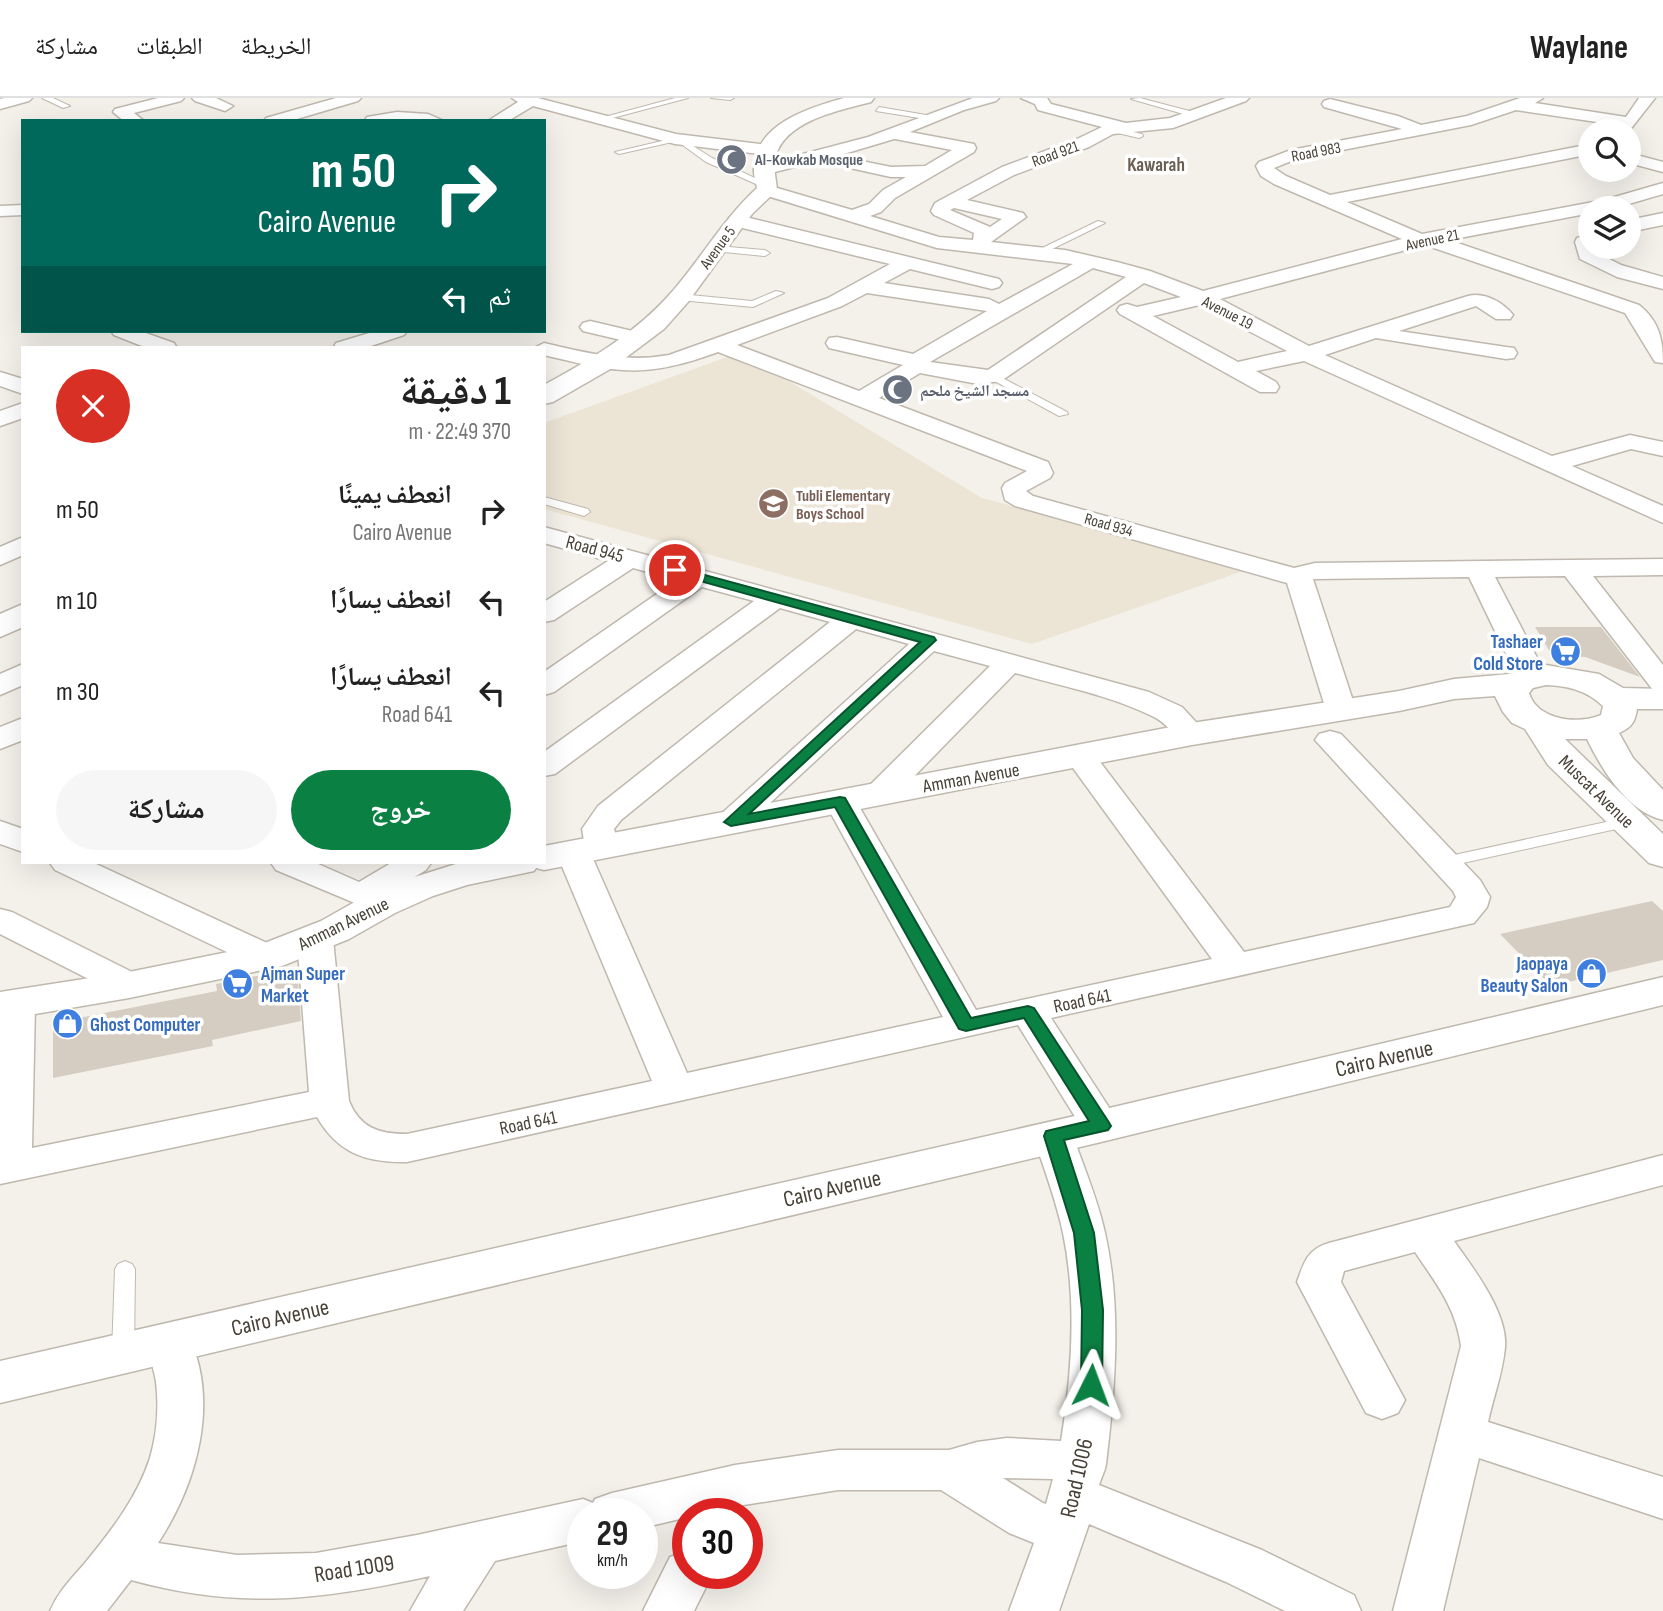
<!DOCTYPE html>
<html lang="ar">
<head>
<meta charset="utf-8">
<style>
  body { margin:0; font-family:"Sofia Sans Condensed","Noto Naskh Arabic",sans-serif; background:#f6f6f6; color:#222; direction:rtl; height:100vh; display:flex; flex-direction:column; font-size:26px; white-space:nowrap }
  * { box-sizing:border-box; margin:0 }
  p { font-size:23px; color:#767676 }
  .icon { flex:none; width:38px; height:38px; fill:none; stroke:currentColor; stroke-width:2; stroke-linecap:round; stroke-linejoin:round }
  .map { position:relative; flex:1; overflow:hidden; direction:ltr }
  .drawer { position:absolute; left:21px; top:248px; width:525px; height:518px; display:flex; flex-direction:column; background:#fff; border-radius:0px; box-shadow:0 7px 28px #0002; direction:rtl }
  .drawer>* { flex:none }
  .top-card { position:absolute; left:21px; top:21px; width:525px; height:214px; border-radius:0px; box-shadow:0 7px 28px #0002; direction:rtl; background:#00695c; color:#fff; overflow:hidden }
  .controls { position:absolute; left:1578px; top:21px; display:grid; gap:14px }
  .controls a { display:grid; place-items:center; width:63px; height:63px; border-radius:50%; background:#fff; box-shadow:0 7px 28px #0002; font-size:35px }
  .speed { position:absolute; left:567px; top:1400px; display:flex; gap:14px; font-size:35px; font-weight:700; text-align:center }
  .speed>* { display:grid; place-content:center; width:91px; height:91px; border-radius:50%; background:#fff; box-shadow:0 7px 28px #0002; line-height:1 }
  .speed small { font-size:18px; font-weight:400 }
  .speed .limit { border:10px solid #d22; background:#fff; color:#111 }
  .pin { position:absolute; display:grid; place-items:center; width:60px; height:60px; color:#fff; margin:-30px; border:4px solid #fff; border-radius:50%; box-shadow:0 2px 7px #0007 }
  .me { position:absolute; width:77px; margin:-38px; rotate:3deg; stroke-linejoin:round; filter:drop-shadow(0 0 5px #0008) }
  .turn { display:flex; align-items:center; gap:24px; height:147px; padding:0 35px; font-size:32px }
  .turn .icon { width:91px; height:91px; stroke-width:2.5 }
  .turn b { display:block; font-size:49px; line-height:60px }
  .then { display:flex; align-items:center; height:66px; padding:0 35px; background:#0003; gap:14px; font-size:26px }
  .round { display:grid; place-items:center; flex:none; width:74px; height:74px; border-radius:37px; background:#f6f6f6 }
  .head { display:flex; align-items:center; justify-content:space-between; height:119px; padding:0 35px }
  h1 { font-size:42px; font-weight:700; line-height:52px }
  .button { display:flex; gap:14px; margin-top:auto; padding:14px 35px }
  .button a { flex:1; height:80px; border-radius:42px; background:#0b8043; color:#fff; font-size:28px; font-weight:700; line-height:80px; text-align:center }
  .button a+a { background:#f6f6f6; color:#222 }
  ul { padding:0; list-style:none }
  li { display:flex; align-items:center; gap:21px; height:91px; padding:0 35px }
  li div { flex:1 }
  li b { display:block; font-size:26px }
  li em { font-style:normal }
  header { display:flex; align-items:center; gap:42px; box-sizing:border-box; height:98px; padding:0 35px; background:#fff; border-bottom:2px solid #e0e0e0 }
  header strong { font-size:33px }
  nav { display:flex; gap:38px; margin-inline-start:auto; font-size:24px }
  .map>svg:first-child { display:block }
  .education { fill:#ece5d6 }
  .building { fill:#d5cdc1 }
  .lines { fill:none; stroke-linecap:round; stroke-linejoin:round }
  .service-casing { stroke:#bfb8ae; stroke-width:2 }
  .minor-casing { stroke:#bfb8ae; stroke-width:3 }
  .tertiary-casing { stroke:#bfb8ae; stroke-width:3 }
  .service { fill:#fff; fill-rule:evenodd }
  .minor { fill:#fff; fill-rule:evenodd }
  .tertiary { fill:#fff; fill-rule:evenodd }
  .route { fill:#0b8043; stroke:#07532c; stroke-width:2 }
  .labels { text-anchor:middle; stroke-width:7; stroke-linejoin:round; paint-order:stroke }
  .far-street-label { font-size:16px; fill:#484239; stroke:#fff }
  .far-worship-label { font-size:16px; font-weight:bold; fill:#5b616d; stroke:#fff; text-anchor:start }
  .far-education-label { font-size:16px; font-weight:bold; fill:#785e54; stroke:#fff; text-anchor:start }
  .far-quarter-label { font-size:19px; font-weight:bold; fill:#6a5f51; stroke:#fff }
  .street-label { font-size:19px; fill:#484239; stroke:#fff }
  .shop-label { font-size:19px; font-weight:bold; fill:#366cbe; stroke:#fff; text-anchor:end }
  .near-street-label { font-size:23px; fill:#484239; stroke:#fff }
</style>
</head>
<body>
<header>
<strong>Waylane</strong>
<nav><a>الخريطة</a><a>الطبقات</a><a>مشاركة</a></nav>
</header>
<div class="map">
<svg width="1663" height="1513" viewBox="0 0 1663 1513">
  <rect width="100%" height="100%" fill="#f4f1eb"/>
  <path class="education" d="M741 254 982 400 1249 471 1032 546 544 411V325Z"/>
  <g class="building">
    <path d="M1535 529H1601L1640 579 1585 559 1552 557Z"/>
    <path d="M1652 803 1663 813V862L1551 888 1500 836Z"/>
    <path d="M297 870 301 923 212 942 213 948 53 980V925L217 893 216 886Z"/>
  </g>
  <g class="lines">
    <defs>
      <g id="service">
        <path d="M42 0H53L70 8 63 10Z"/>
        <path d="M675 0H688L601 23 597 21Z"/>
        <path d="M711 0H734L730 2Z"/>
        <path d="M1140 0 1197 15 1198 17 1194 19 1131 1Z"/>
        <path d="M879 9 932 18 936 20 932 22 876 13Z"/>
        <path d="M1112 29 1142 36 1143 38 1139 40 1109 33Z"/>
        <path d="M679 39 712 60 772 88 765 90 706 64 677 43 619 56 615 54Z"/>
        <path d="M1098 123 1105 125 1042 156 1034 154Z"/>
        <path d="M717 148 765 152 770 155 765 158 714 153 712 151Z"/>
        <path d="M776 193 784 195 753 209 680 202 675 199 680 196 752 203Z"/>
        <path d="M993 275 1067 314 1068 316 1059 318 989 280 988 278Z"/>
        <path d="M544 399 588 411 590 414 584 418 544 406Z"/>
        <path d="M1629 719 1634 721 1637 724 1634 727 1445 769 1437 764 1445 759Z"/>
        <path d="M125 1163 132 1166 135 1171 134 1255 131 1261 123 1263 115 1261 112 1255 115 1171 118 1166Z"/>
      </g>
      <g id="minor">
        <path d="M5 0H32L29 3 0 11V1Z"/>
        <path d="M158 0H184L181 3 134 15 144 23H124L113 14 115 11Z"/>
        <path d="M192 0H216L233 8 225 13 195 3Z"/>
        <path d="M336 0H361L358 3 290 23H264L266 20Z"/>
        <path d="M512 0H538L676 36 769 47 777 52 769 57 675 46 533 8 508 23H488L518 4Z"/>
        <path d="M973 0H999L996 3 964 12 910 34 974 46 976 50 974 54 895 100 881 114 870 118 939 139 973 142 974 135 934 117 931 113 935 105 1002 69 1077 41 1102 29 1038 12 1035 6 1021 0H1047L1051 6 1126 25 1170 20 1226 0H1249L1246 3 1173 30 1113 36 1089 49 1014 77 967 102 1023 115 1026 119 991 144 1065 152 1117 164 1150 173 1203 193 1402 141 1274 86 1261 78 1256 68 1259 64 1291 52 1402 31 1324 9 1322 6 1324 3 1330 1 1398 18 1421 27 1467 18 1520 0H1543L1535 5 1626 19 1639 0H1655L1629 33H1612L1617 27 1516 12 1471 27 1296 61 1274 70 1286 78 1330 97 1591 46V56L1347 104 1422 136 1604 102 1663 85V96L1615 110H1591V115L1449 142 1639 207C1659 223 1663 241 1663 265L1655 264 1625 215 1425 147 1220 201 1309 248 1468 198C1484 194 1503 204 1513 217L1510 221H1496L1476 208 1399 233 1506 249 1514 250 1517 255 1514 260 1506 261 1376 240 1325 257 1552 358 1630 337 1663 344V358L1631 351 1572 368 1663 408V425L1304 263 1256 273 1276 284 1279 289 1276 294H1260L1120 216 1117 212 1120 208 1127 206 1137 209 1181 199 1144 185 1001 283 978 286 920 275 879 300 1048 364 1053 375 1050 380 1026 393 1033 398 1294 470 1315 465 1663 461V477L1593 478 1663 567V595L1653 592 1565 478 1495 479 1547 579 1542 585 1532 588 1522 585 1517 579 1469 479 1315 481H1313L1356 612 1352 618 1341 621 1330 618 1326 612 1287 485 1015 408 1005 402 1002 390 1005 385 1027 373 718 254C644 281 618 275 544 257V250H534L544 245C586 255 626 265 669 257L828 200 890 166 730 127 728 123 730 119 737 117 999 181 1002 185 999 189 992 191 910 171 884 185 989 201 999 206 1073 166 937 150 761 96 758 92 767 87 852 112 869 106 883 92 906 79H891L818 63 763 77 754 72 757 68 868 39ZM894 41H895L952 52 925 68 891 69 837 58ZM954 110 1002 121 990 129 950 112ZM1093 170 1126 179 988 272 930 264ZM867 195 987 213 913 256 837 239 829 240 826 245 829 250 903 267 859 293 737 247 842 208ZM1199 207 1287 253 1238 264 1153 218Z"/>
        <path d="M397 14 428 16 444 23 365 22 367 19Z"/>
        <path d="M1629 55 1663 64V74L1629 65Z"/>
        <path d="M23 107V117L0 118V108Z"/>
        <path d="M1663 115V127L1629 134V122Z"/>
        <path d="M1591 136V149H1595L1596 154 1621 167 1663 179V191L1617 179 1580 161 1575 144 1577 140Z"/>
        <path d="M590 223 645 236 649 240 645 244 638 246 583 233 580 229 583 225Z"/>
        <path d="M111 233H140L174 245 177 250H147L114 237Z"/>
        <path d="M376 233H407L404 237 365 250H333L336 245Z"/>
        <path d="M0 274 23 281V296L0 288Z"/>
        <path d="M23 305V320L0 328V313Z"/>
        <path d="M544 429 1149 594 1182 609 1207 636 1203 642C1175 649 1174 628 1152 618 1109 597 1061 588 1015 575L891 702 880 705 869 702 864 695 869 688 990 568 934 553 742 731 731 734 720 731 715 724 720 717 909 546 856 531 621 722 614 731 619 748 614 755 602 758 590 755 585 748 582 731 598 708 830 524 780 510 555 676 544 678V654L754 503 702 489 554 594 544 597V574L677 482 633 470 554 522 544 524V504L608 463 544 445Z"/>
        <path d="M23 439V457L0 467V449Z"/>
        <path d="M23 566V587L0 597V576Z"/>
        <path d="M23 620V642L0 651V629Z"/>
        <path d="M1330 633 1341 636 1480 782 1490 799 1487 809 1474 825 1051 920 1121 1028 1115 1038 1101 1042 1087 1038 1018 927 407 1064C366 1065 338 1055 317 1019L0 1086V904L4 898 17 894 30 898 35 906 32 1050 309 994 297 841 303 833 315 830 327 833 333 841 349 1003C360 1030 379 1036 407 1036L652 983 556 754 561 747 573 744 585 747 590 754 687 975 943 919 824 703 829 696 840 693 851 696 856 703 976 912 1212 861 1065 659 1069 652 1080 650 1091 652 1244 854 1450 809 1456 799 1453 793 1315 642 1319 636Z"/>
        <path d="M0 723 23 731V754L0 746Z"/>
        <path d="M50 765H94L280 851 285 859 280 867 267 870 254 867 55 772Z"/>
        <path d="M271 765H316L359 784 391 765H431L426 772 387 796 398 806 393 813 381 816 276 772Z"/>
        <path d="M0 811 12 814 142 879 147 887 142 895 129 899 116 895 0 836Z"/>
        <path d="M1053 1024 1067 1028 1073 1038C1084 1070 1098 1102 1105 1135 1122 1210 1115 1292 1106 1366 1105 1373 1101 1380 1099 1387L1262 1452 1354 1497 1361 1513H1285L1226 1484 1089 1426 1059 1513H1009L1034 1445 1009 1435 941 1392H838L688 1416V1419L642 1430V1416H583V1443L495 1463 463 1513H410L430 1478C322 1502 240 1512 131 1482L107 1513H50C58 1494 71 1481 85 1465 111 1433 137 1400 150 1360 157 1336 159 1308 156 1284 153 1265 145 1251 154 1233L170 1227 186 1233C221 1300 198 1384 158 1445L237 1457 316 1455 417 1437 583 1401 593 1405 595 1401 612 1395 735 1367 838 1352H949L977 1344 1007 1340 1061 1343C1072 1276 1077 1202 1063 1135 1056 1102 1044 1070 1033 1038L1039 1028ZM1003 1380 1053 1381 1046 1406 1043 1405Z"/>
        <path d="M1663 1057V1087L1454 1143C1473 1170 1508 1215 1505 1249 1503 1274 1493 1300 1488 1324L1663 1379V1421L1479 1360 1443 1513H1393L1461 1248C1456 1210 1436 1185 1415 1154L1344 1173 1341 1184 1405 1302 1398 1315 1382 1321 1366 1315 1297 1184C1304 1164 1308 1151 1329 1145Z"/>
        <path d="M688 1453V1475H713L694 1513H643L670 1459Z"/>
      </g>
      <g id="tertiary">
        <path d="M844 0H874L871 4C842 12 790 21 777 54 772 68 776 79 777 92L752 116 688 204 664 231 612 270 553 304 544 306V287C590 262 636 235 671 195 701 161 723 121 757 90 756 85 754 79 754 74 752 27 808 10 844 0Z"/>
        <path d="M23 506V529L0 539V516Z"/>
        <path d="M1546 567 1599 576 1623 590 1663 591V611H1637C1635 624 1632 629 1619 635L1633 660 1663 692V722C1628 714 1602 672 1587 641H1565L1663 736V769L1649 765 1548 667 1525 631 1512 625 1503 614 1495 598 1454 601 1399 613 1192 647 544 772 536 770 534 773 467 787 433 798 395 815 349 841 282 868 129 900 0 922V894L129 874 257 848 321 823 367 797 405 782 459 765H544V748L1192 625 1399 593 1454 581 1509 576ZM1546 587C1568 588 1586 592 1603 608L1601 617C1578 627 1537 622 1529 595L1533 590Z"/>
        <path d="M1663 879V907L1101 1044 0 1305V1263L1101 1012Z"/>
      </g>
    </defs>
    <use href="#service" class="service-casing"/>
    <use href="#minor" class="minor-casing"/>
    <use href="#tertiary" class="tertiary-casing"/>
    <use href="#service" class="service"/>
    <use href="#minor" class="minor"/>
    <use href="#tertiary" class="tertiary"/>
  </g>
  <path class="route" d="M675 469 934 539 936 542 749 716 840 699 845 700 971 920 1028 908 1034 910 1108 1023 1111 1028 1108 1032 1064 1042 1094 1135 1103 1212 1102 1287 1099 1293 1091 1295 1084 1293 1081 1287 1082 1212 1074 1135 1044 1038 1046 1033 1089 1023 1024 920 966 933 959 931 835 709 731 728 724 724 920 544 671 475 669 472Z"/>
  <defs>
    <symbol id="mosque-disc" viewBox="-11 -11 22 22"><circle r="9.5" fill="#6b7280" stroke="#fff"/><path d="M3.5-4.9A6 6 0 1 0 3.5 4.9A5 5 0 1 1 3.5-4.9Z" fill="#fff"/></symbol>
    <symbol id="school-disc" viewBox="-11 -11 22 22"><circle r="9.5" fill="#8d6e63" stroke="#fff"/><path d="M0-5L7-2L0 1L-7-2ZM-4 1L0 2.5L4 1V4Q0 6-4 4Z" fill="#fff"/></symbol>
    <symbol id="supermarket-disc" viewBox="-11 -11 22 22"><circle r="9.5" fill="#3f7fe0" stroke="#fff"/><path d="M-6-5.5h2.5l.6 2H6L4.5 2H-2.5L-4.4-4H-6ZM-1.5 3.2a1.3 1.3 0 1 0 .1 0ZM3 3.2a1.3 1.3 0 1 0 .1 0Z" fill="#fff"/></symbol>
    <symbol id="shop-disc" viewBox="-11 -11 22 22"><circle r="9.5" fill="#3f7fe0" stroke="#fff"/><path d="M-5-2.5h2.3a2.7 3.5 0 0 1 5.4 0H5L5.5 6h-11ZM-1.5-2.5h3a1.5 2.3 0 0 0-3 0Z" fill="#fff"/></symbol>
  </defs>
  <g fill-rule="evenodd">
    <use href="#mosque-disc" x="714" y="44" width="35" height="35"/>
    <use href="#mosque-disc" x="880" y="274" width="35" height="35"/>
    <use href="#school-disc" x="756" y="388" width="35" height="35"/>
    <use href="#supermarket-disc" x="1548" y="536" width="35" height="35"/>
    <use href="#shop-disc" x="1574" y="858" width="35" height="35"/>
    <use href="#supermarket-disc" x="220" y="868" width="35" height="35"/>
    <use href="#shop-disc" x="50" y="908" width="35" height="35"/>
  </g>
  <g class="labels">
    <g class="far-street-label">
      <text transform="translate(1316 53) rotate(-11)" y="6">Road 983</text>
      <text transform="translate(1055 55) rotate(-20)" y="6">Road 921</text>
      <text transform="translate(1432 141) rotate(-12)" y="6">Avenue 21</text>
      <text transform="translate(717 149) rotate(-54)" y="6">Avenue 5</text>
      <text transform="translate(1228 214) rotate(27)" y="6">Avenue 19</text>
      <text transform="translate(1109 426) rotate(16)" y="6">Road 934</text>
    </g>
    <g class="far-worship-label">
      <text x="755" y="67">Al-Kowkab Mosque</text>
      <text x="920" y="298">مسجد الشيخ ملحم</text>
    </g>
    <g class="far-education-label">
      <text x="796" y="403">Tubli Elementary<tspan x="796" dy="18">Boys School</tspan></text>
    </g>
    <g class="far-quarter-label">
      <text x="1156" y="73">Kawarah</text>
    </g>
    <g class="street-label">
      <text transform="translate(595 450) rotate(15)" y="7">Road 945</text>
      <text transform="translate(971 679) rotate(-10)" y="7">Amman Avenue</text>
      <text transform="translate(1597 693) rotate(44)" y="7">Muscat Avenue</text>
      <text transform="translate(343 825) rotate(-26)" y="7">Amman Avenue</text>
      <text transform="translate(1082 902) rotate(-12)" y="7">Road 641</text>
      <text transform="translate(528 1024) rotate(-12)" y="7">Road 641</text>
    </g>
    <g class="shop-label">
      <text x="1543" y="550">Tashaer<tspan x="1543" dy="22">Cold Store</tspan></text>
      <text x="1568" y="872">Jaopaya<tspan x="1568" dy="22">Beauty Salon</tspan></text>
      <text x="261" y="882" text-anchor="start">Ajman Super<tspan x="261" dy="22">Market</tspan></text>
      <text x="90" y="933" text-anchor="start">Ghost Computer</text>
    </g>
    <g class="near-street-label">
      <text transform="translate(1384 960) rotate(-13)" y="8">Cairo Avenue</text>
      <text transform="translate(832 1090) rotate(-13)" y="8">Cairo Avenue</text>
      <text transform="translate(280 1219) rotate(-13)" y="8">Cairo Avenue</text>
      <text transform="translate(1076 1380) rotate(-77)" y="8">Road 1006</text>
      <text transform="translate(354 1470) rotate(-9)" y="8">Road 1009</text>
    </g>
  </g>
</svg>
<div class="controls">
<a><svg class="icon" aria-label="search" viewBox="0 0 24 24"><circle cx="10" cy="10" r="6"/><path d="M15 15l6 6"/></svg></a>
<a><svg class="icon" aria-label="layers" viewBox="0 0 24 24"><path d="M12 4l9 5-9 5-9-5zM3 14l9 5 9-5"/></svg></a>
</div>
<div class="speed"><div>29<small>km/h</small></div><div class="limit">30</div></div>
<div class="pin" style="left:675px;top:472px;background:#d93025"><svg class="icon" aria-label="arrive" viewBox="0 0 24 24"><path d="M6 21V4h12l-3 4 3 4H6"/></svg></div>
<svg class="me" style="left:1091px;top:1287px" viewBox="-20 -20 40 40"><path d="M0-17L14 15 0 8-14 15z" fill="#0b8043" stroke="#fff" stroke-width="4"/></svg>
<div class="top-card">
<div class="turn"><svg class="icon" aria-label="right" viewBox="0 0 24 24"><path d="M7 20v-9h11M14 6l5 5-5 5"/></svg><div><b>50 m</b>Cairo Avenue</div></div>
<div class="then">ثم<svg class="icon" aria-label="left" viewBox="0 0 24 24"><path d="M17 20v-9H6M10 6l-5 5 5 5"/></svg></div>
</div>
<section class="drawer">
<div class="head"><div><h1>1 دقيقة</h1><p>370 m · 22:49</p></div><a class="round" style="background:#d93025;color:#fff"><svg class="icon" aria-label="close" viewBox="0 0 24 24"><path d="M6 6l12 12M18 6L6 18"/></svg></a></div>
<ul>
<li><svg class="icon" aria-label="right" viewBox="0 0 24 24"><path d="M7 20v-9h11M14 6l5 5-5 5"/></svg><div><b>انعطف يمينًا</b><p>Cairo Avenue</p></div><em>50 m</em></li>
<li><svg class="icon" aria-label="left" viewBox="0 0 24 24"><path d="M17 20v-9H6M10 6l-5 5 5 5"/></svg><div><b>انعطف يسارًا</b></div><em>10 m</em></li>
<li><svg class="icon" aria-label="left" viewBox="0 0 24 24"><path d="M17 20v-9H6M10 6l-5 5 5 5"/></svg><div><b>انعطف يسارًا</b><p>Road 641</p></div><em>30 m</em></li>
</ul>
<div class="button"><a>خروج</a><a>مشاركة</a></div>
</section>
</div>
</body>
</html>
